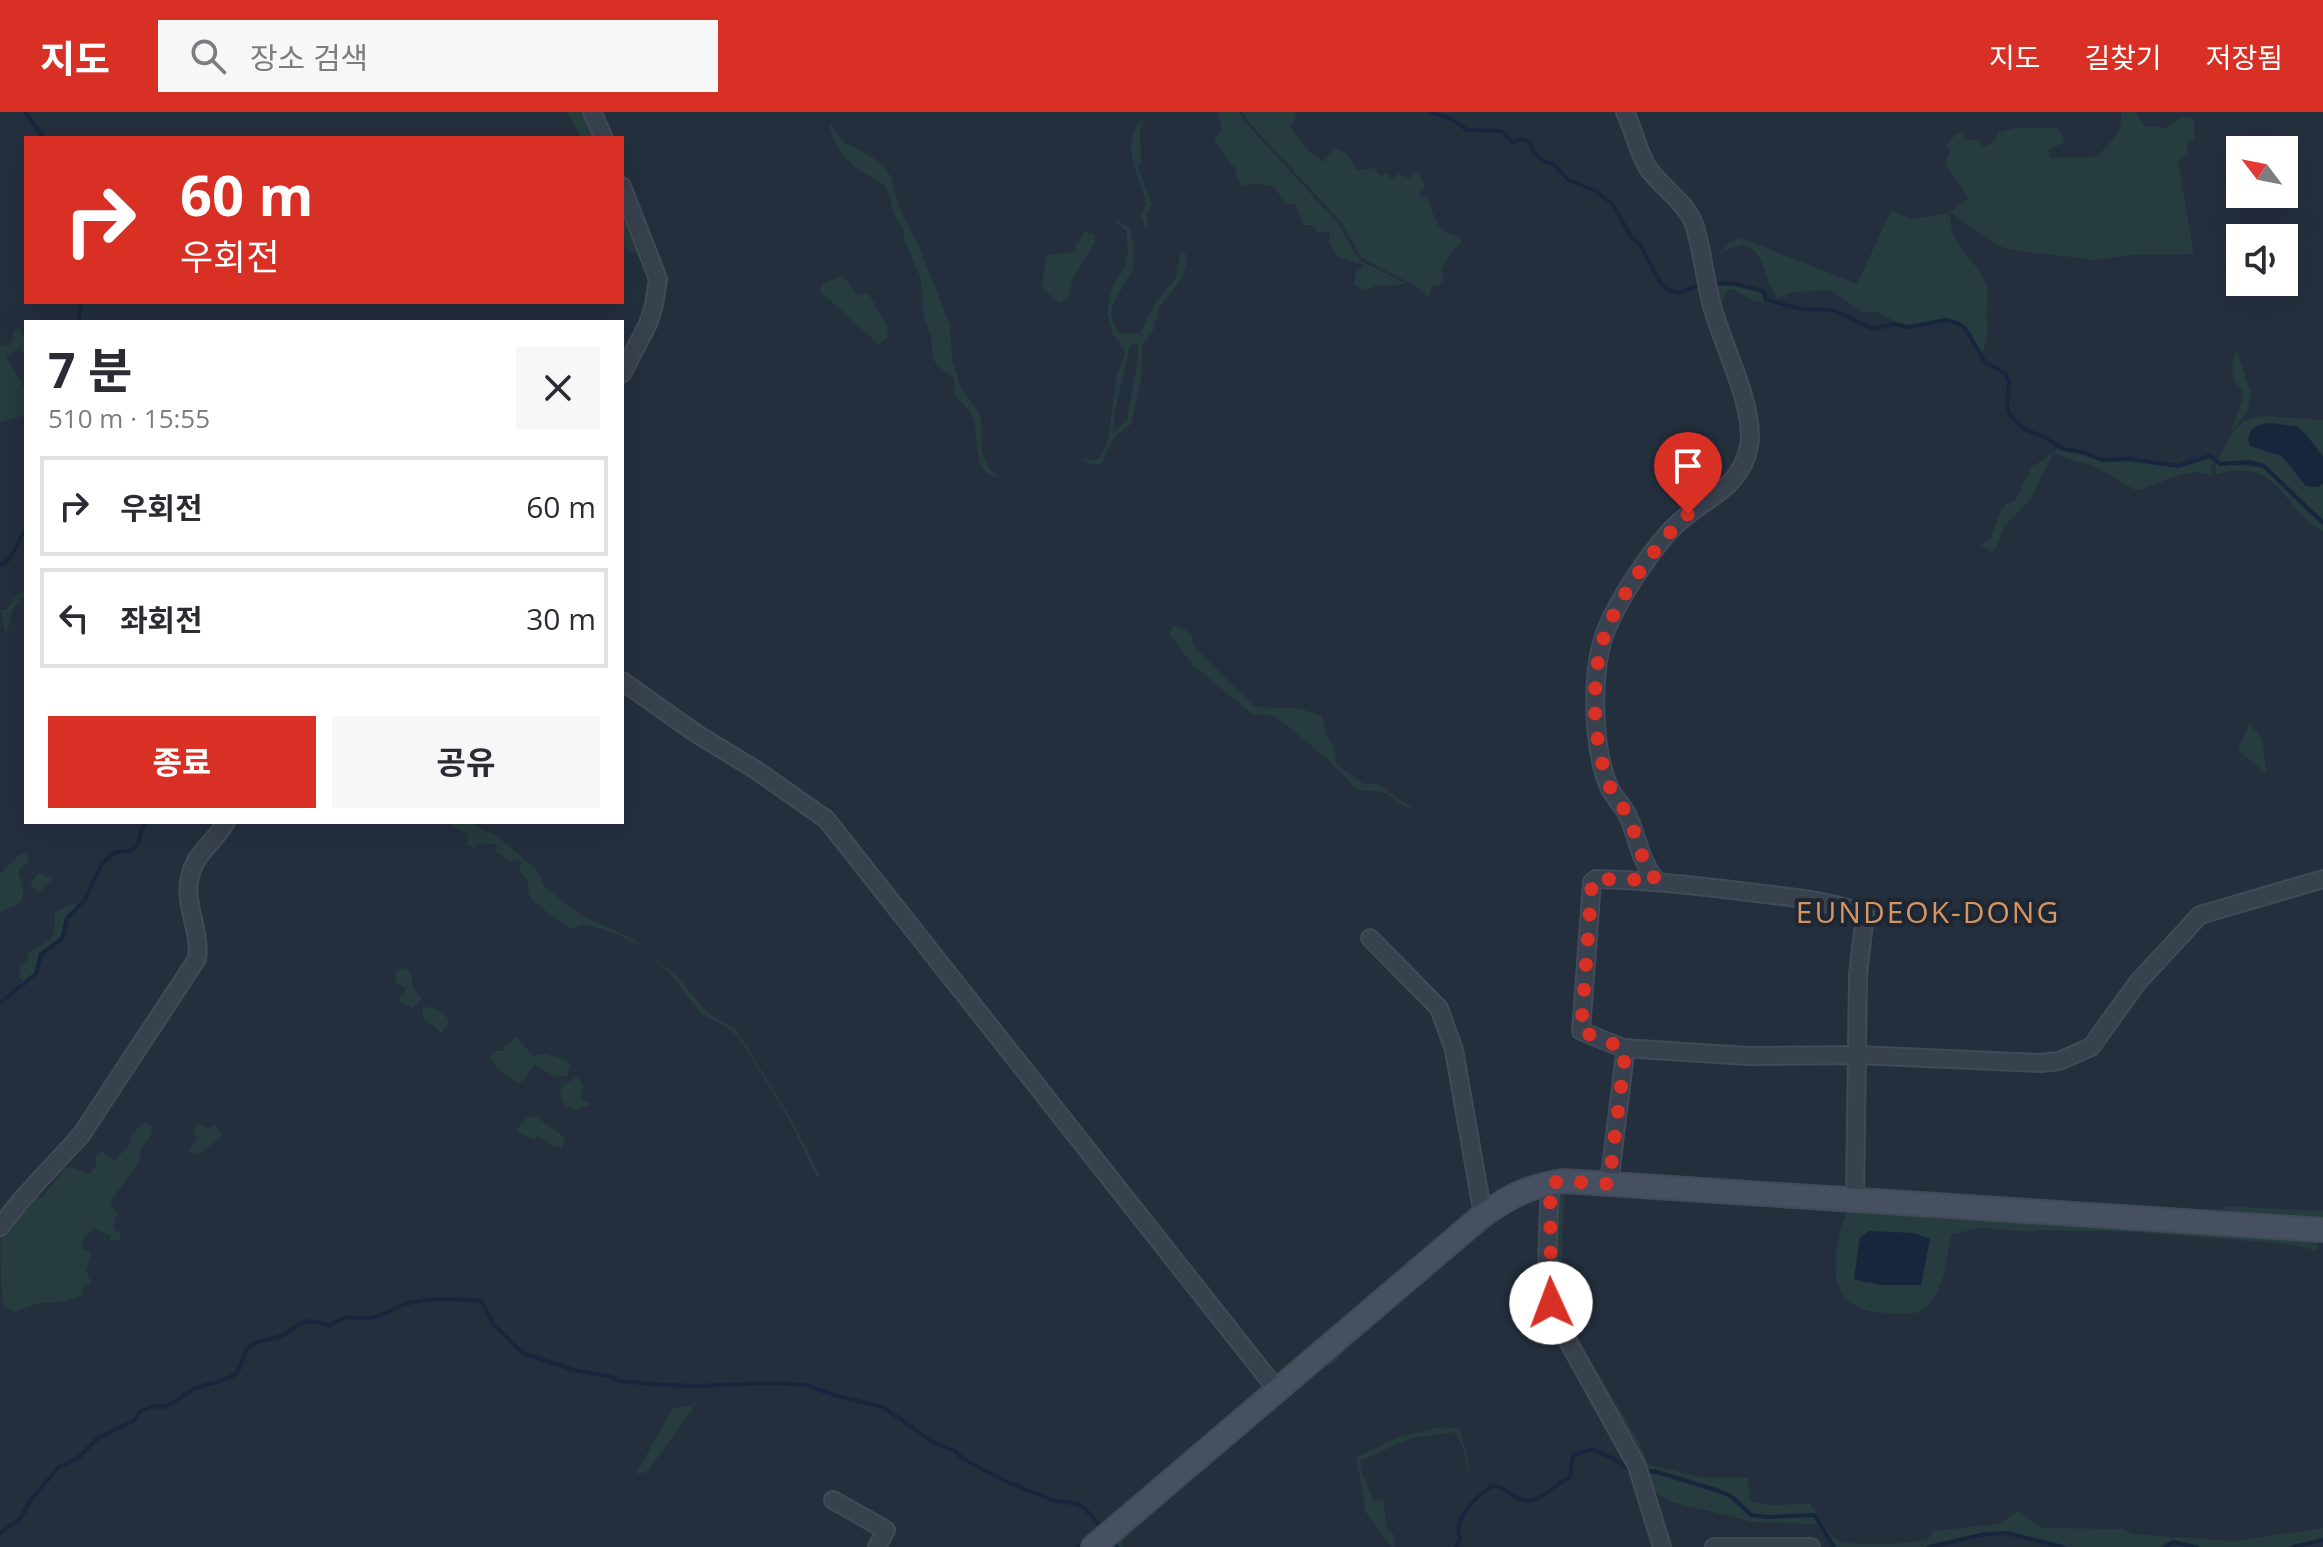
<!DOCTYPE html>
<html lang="ko">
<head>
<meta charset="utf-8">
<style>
  body { margin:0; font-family:"Open Sans","Noto Sans KR",sans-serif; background:#f7f7f7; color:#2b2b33; height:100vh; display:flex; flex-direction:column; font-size:30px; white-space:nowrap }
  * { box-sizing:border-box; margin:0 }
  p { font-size:26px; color:#7c7c81 }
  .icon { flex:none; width:44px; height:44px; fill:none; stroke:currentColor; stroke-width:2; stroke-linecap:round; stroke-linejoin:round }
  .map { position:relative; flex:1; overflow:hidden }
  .sheet { position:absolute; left:24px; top:208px; width:600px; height:504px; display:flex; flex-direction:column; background:#fff; border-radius:0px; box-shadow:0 8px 32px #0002 }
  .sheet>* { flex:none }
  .banner { position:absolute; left:24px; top:24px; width:600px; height:168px; border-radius:0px; box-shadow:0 8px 32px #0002; background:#d93025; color:#fff; overflow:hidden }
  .needle { width:52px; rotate:302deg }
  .buttons { position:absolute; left:2226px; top:24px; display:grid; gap:16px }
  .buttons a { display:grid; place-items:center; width:72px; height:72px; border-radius:0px; background:#fff; box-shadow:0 8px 32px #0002; font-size:40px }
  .pin { position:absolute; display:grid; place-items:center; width:68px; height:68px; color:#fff; margin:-82px -34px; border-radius:50% 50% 50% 0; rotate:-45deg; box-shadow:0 0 8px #0007 }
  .pin .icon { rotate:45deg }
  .me { position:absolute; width:88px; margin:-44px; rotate:358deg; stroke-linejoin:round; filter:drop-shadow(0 0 6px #0008) }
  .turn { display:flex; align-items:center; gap:28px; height:168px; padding:0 24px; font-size:36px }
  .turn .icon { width:104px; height:104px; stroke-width:2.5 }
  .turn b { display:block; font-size:56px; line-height:68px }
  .round { display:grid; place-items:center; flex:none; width:84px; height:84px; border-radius:0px; background:#f7f7f7 }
  .overview { display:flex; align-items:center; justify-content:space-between; height:136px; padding:0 24px }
  h1 { font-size:48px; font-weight:700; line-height:60px }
  .button { display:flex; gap:16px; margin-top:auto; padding:16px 24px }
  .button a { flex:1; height:92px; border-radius:0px; background:#d93025; color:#fff; font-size:32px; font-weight:700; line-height:92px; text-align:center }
  .button a+a { background:#f7f7f7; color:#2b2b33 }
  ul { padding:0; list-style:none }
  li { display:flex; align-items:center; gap:24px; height:100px; margin:0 16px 12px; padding:0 8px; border:4px solid #e1e1e2; border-radius:0px }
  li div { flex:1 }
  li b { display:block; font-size:30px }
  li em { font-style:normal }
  header { display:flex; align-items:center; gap:48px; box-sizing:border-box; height:112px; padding:0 40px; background:#d93025; color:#fff }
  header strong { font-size:38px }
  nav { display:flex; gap:44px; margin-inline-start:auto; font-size:28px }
  .search { width:560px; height:72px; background:#f7f7f7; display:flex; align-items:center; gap:20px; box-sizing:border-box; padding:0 28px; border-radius:0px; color:#7c7c81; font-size:30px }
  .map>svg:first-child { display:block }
  .green { fill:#263c3f; fill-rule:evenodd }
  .water { fill:#17263c }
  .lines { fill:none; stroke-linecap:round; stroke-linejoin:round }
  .stream { stroke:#17263c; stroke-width:4 }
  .street-casing { stroke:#414a57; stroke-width:20 }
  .secondary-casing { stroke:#414a57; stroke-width:26 }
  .street { stroke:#38414e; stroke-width:16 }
  .secondary { stroke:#465061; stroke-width:22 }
  .route { stroke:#d93025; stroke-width:14; stroke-dasharray:0 25.2 }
  .labels { text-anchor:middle; stroke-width:8; stroke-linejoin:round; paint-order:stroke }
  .quarter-label { font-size:30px; letter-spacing:2px; fill:#d59563; stroke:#1d2633 }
</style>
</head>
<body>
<header>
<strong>지도</strong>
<div class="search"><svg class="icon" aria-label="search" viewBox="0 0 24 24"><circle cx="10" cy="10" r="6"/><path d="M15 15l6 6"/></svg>장소 검색</div>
<nav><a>지도</a><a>길찾기</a><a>저장됨</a></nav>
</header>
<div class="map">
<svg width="2323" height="1435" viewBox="0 0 2323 1435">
  <rect width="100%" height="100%" fill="#242f3e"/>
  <g class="green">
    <path d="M566 0H587L599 26H582Z"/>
    <path d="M1218 0H1239L1245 10 1337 110 1359 148 1408 172 1375 174 1365 179 1354 173 1356 160 1364 153 1337 144 1329 130 1330 120H1317L1312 113H1303L1296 92 1284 91 1275 75 1255 71 1243 74 1235 62 1236 58 1214 29 1222 18Z"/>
    <path d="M1242 0H1296L1295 8 1290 13C1298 30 1309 39 1323 50L1334 37C1346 39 1352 47 1356 58L1374 56 1380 63 1387 62 1392 67 1398 62 1409 66 1415 61 1419 62 1425 75 1418 83 1428 87C1435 107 1436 121 1460 125L1462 130 1452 139 1441 157 1444 167 1439 173 1433 174 1428 184 1419 176 1362 146 1340 109 1252 14Z"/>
    <path d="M2121 0H2136L2145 14 2167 16C2175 9 2183 0 2194 8V28L2187 30 2188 41 2178 50 2194 142 2128 143 2096 148 2012 138 1999 134 1950 100 1969 86 1945 52 1950 39 1947 33 1956 22 1962 21 1965 27 1977 29 1984 35 1996 28 1998 21 2014 16H2056L2062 22 2064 30 2049 38 2050 46C2063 44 2086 48 2096 44 2102 41 2101 39 2106 35 2117 24 2123 16 2121 0Z"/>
    <path d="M1141 8 1144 14 1140 17 1141 49 1138 56 1152 93 1147 102 1148 115 1145 116 1141 103 1146 92C1141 64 1118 33 1141 8Z"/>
    <path d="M830 11 844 30 872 45 885 56 891 65 900 98 921 139 950 214 952 248 961 277 976 296 981 307 982 341 989 356 999 366C969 361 981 326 973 306 969 295 959 290 953 280L955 272 953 265 937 254 933 246 931 226 923 199 921 167 905 129 903 115C891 106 893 88 885 75 879 67 867 64 859 58 845 47 830 29 830 11Z"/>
    <path d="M622 84 645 148 622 133Z"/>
    <path d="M1891 99 1911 107 1943 102 1951 104C1945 130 1981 151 1987 175 1989 184 1986 196 1987 206 1987 221 1989 229 1980 242L1966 215 1957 210 1946 207 1909 214 1901 213 1878 200H1862L1831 178 1793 180 1778 186C1760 167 1771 144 1743 132L1721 140 1728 132 1741 126 1857 172Z"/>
    <path d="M1114 107 1130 117C1133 130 1138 151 1130 163 1119 184 1101 197 1120 222L1140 221 1155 191 1175 167 1181 140 1185 141 1187 149 1182 166 1159 196 1153 219 1142 235 1141 267 1131 312 1114 325 1101 352 1094 353 1082 348H1095L1101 345 1108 328 1117 263 1125 243 1124 237 1113 222 1107 201 1111 178 1125 155 1128 138 1126 118 1116 111ZM1138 231V247L1127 308 1114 319V304L1130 233Z"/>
    <path d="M1085 120 1094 123 1095 129 1071 170 1070 183 1060 191 1041 176 1047 143 1076 140 1075 135Z"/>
    <path d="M843 164 858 184 868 181 888 215 887 227 879 232C858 216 842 196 820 181L821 172Z"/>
    <path d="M1709 172H1734L1762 180 1766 189 1790 196 1752 188 1732 177 1727 178 1724 187 1716 191Z"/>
    <path d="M20 216 26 229V245L20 236 6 244 26 279V303L0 310V232L5 235 13 229V218Z"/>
    <path d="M2236 237 2251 282 2247 300 2230 321 2243 286V280L2234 268 2232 257Z"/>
    <path d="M2264 304 2323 308V345L2300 316 2269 311 2276 340 2318 375 2323 371V410L2265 353 2250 349 2221 351 2217 348C2233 324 2231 308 2264 304Z"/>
    <path d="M2058 335 2102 349 2129 348 2178 355 2210 345 2215 348 2210 355 2212 364C2184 352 2163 374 2135 378L2098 356 2054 342 2041 365 2033 384 2004 415 1998 432 1992 440 1980 432 1990 428 2000 400 2005 393 2016 387 2032 354 2044 348 2050 341H2054Z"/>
    <path d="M2216 351 2263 356 2323 413V420C2279 393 2279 343 2215 363Z"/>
    <path d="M26 477V482L12 498 6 525 0 497 6 498 16 484Z"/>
    <path d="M1173 514 1181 515 1192 523V530L1195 536 1255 595 1298 596 1322 604 1327 624 1334 634 1336 650 1341 656 1364 672 1375 671 1383 676 1414 697 1403 694 1386 681 1361 678 1353 674 1330 649 1275 604 1252 602 1193 553 1169 522Z"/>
    <path d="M2250 611 2262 628 2267 662 2238 638Z"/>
    <path d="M444 710H468L499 725 536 758 546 776 582 804 630 825 645 836 614 821 585 812 569 817C559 805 531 793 529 782 528 778 529 773 528 769L519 759 521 751 515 747 510 750 496 739 497 733 480 731 473 736 467 733 468 722Z"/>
    <path d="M24 741 29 745 28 751 18 758C20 769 29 784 18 792 11 797 6 795 0 802V761L19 743Z"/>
    <path d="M40 761 52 767 38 781 30 771Z"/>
    <path d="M71 792 80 793C64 802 70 814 60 827 55 835 43 836 38 844 37 848 37 853 38 857L22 871 23 867 19 865 20 854 28 848V842C50 825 55 834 55 800Z"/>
    <path d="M654 846 676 863 708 901 736 917 793 1010 820 1064 817 1065 790 1009 740 927 728 916 700 901 673 865Z"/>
    <path d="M403 856C413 860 412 863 413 873 414 878 419 882 421 887L412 896 398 888 407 877 397 872 395 865 397 858Z"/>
    <path d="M423 895C435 895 446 899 449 911L441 921 423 905Z"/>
    <path d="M516 925 533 944 545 942 567 948 570 953 567 964C555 967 544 958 534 953L523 969 518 970C507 964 494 957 490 944L495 939H504V935Z"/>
    <path d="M577 965 583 973 581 987 590 992 575 998 565 994 560 980 563 973Z"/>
    <path d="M528 1004 538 1006 563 1024 565 1030 561 1036 552 1034 538 1024 535 1028 519 1021 518 1016Z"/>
    <path d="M146 1010 151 1014 152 1020 139 1041 141 1046 110 1091 117 1101 113 1116 121 1123 120 1128 111 1129 110 1124 94 1116 84 1124 81 1137 91 1141 86 1159 91 1170 84 1174 82 1184 62 1190 39 1191 14 1200 3 1194C1 1180 0 1137 1 1123 6 1107 22 1093 33 1081L41 1086 65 1057 71 1055 90 1062 96 1054V1043L102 1039 115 1048 131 1031 130 1023Z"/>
    <path d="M197 1012 204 1013 208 1017 215 1013 223 1022C215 1032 206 1035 198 1043L188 1039 198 1027 194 1022Z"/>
    <path d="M1558 1074 1735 1085 1737 1093 1710 1088 1578 1079 1564 1081 1560 1196 1641 1334 1647 1352 1700 1365 1748 1366 1750 1389 1773 1393 1810 1392C1817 1400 1830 1423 1837 1428 1853 1435 1908 1432 1927 1428L1933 1419 1999 1412 2018 1399 2041 1416 2123 1417 2132 1422 2234 1429 2323 1416V1427L2289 1435H2202L2173 1429 2162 1435H2070L2007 1420 1984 1421 1922 1435H1836L1815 1402 1768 1404 1752 1401 1731 1383 1719 1378 1654 1358 1645 1359 1557 1199 1555 1184Z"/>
    <path d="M1536 1085 1512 1098 1437 1157 1355 1226 1335 1250 1320 1257 1281 1289 1135 1417 1121 1431 1124 1435H1102L1483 1111Z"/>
    <path d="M2225 1094 2323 1099V1110L2225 1106Z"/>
    <path d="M1847 1098 2317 1123V1139L2296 1133 2137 1120 2040 1118 2034 1120 1981 1116 1951 1122C1947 1147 1945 1177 1925 1196 1916 1204 1902 1202 1890 1201 1821 1201 1831 1145 1847 1098ZM1930 1127 1920 1173 1866 1171 1854 1167Z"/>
    <path d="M696 1292 647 1360 636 1362 672 1297Z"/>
    <path d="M1442 1315 1460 1317 1468 1347 1469 1366C1466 1351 1464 1331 1454 1320L1412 1326 1361 1348C1358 1363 1371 1374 1372 1389L1383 1388 1387 1416 1393 1421 1395 1435H1392L1364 1398 1365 1391 1356 1345 1401 1324Z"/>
    <path d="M1654 1361 1718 1381 1730 1386 1751 1404 1768 1407 1808 1404 1814 1405 1818 1412 1753 1410 1668 1389 1650 1376 1646 1362Z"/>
  </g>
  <g class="water">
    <path d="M2269 311 2296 314 2305 321 2323 345V371L2318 375 2306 374 2282 344 2250 334C2244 319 2255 313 2269 311Z"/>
    <path d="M1869 1119 1915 1121 1930 1127 1921 1173H1882L1854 1167 1860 1125Z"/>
  </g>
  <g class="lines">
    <g class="stream">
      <path d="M25 0 44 26"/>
      <path d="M1431 0 1452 7 1467 18 1502 19 1512 30 1522 27 1529 30 1535 42 1544 49 1553 52 1568 68 1596 79 1612 92 1632 126 1640 132 1661 172 1669 178 1678 181 1703 172"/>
      <path d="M1712 171 1735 172 1763 179 1766 188 1802 197 1833 198 1873 217 1894 212 1909 215 1946 208 1957 211 1965 216 1985 250 2005 261 2009 270 2007 293 2009 302 2024 317 2045 325 2063 337 2082 340 2102 348 2129 347 2178 354 2210 344 2220 352 2250 350 2264 354 2323 411"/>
      <path d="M78 210 82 190"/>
      <path d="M0 453C15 448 16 429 26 417"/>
      <path d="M0 891 36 862 41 842 62 827 67 806 85 788 101 753 115 740C149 739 132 730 146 710"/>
      <path d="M1646 1360 1654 1359 1719 1379 1731 1384 1751 1403 1768 1405 1815 1403 1834 1435"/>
      <path d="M0 1421 20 1407 32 1386 59 1355 77 1347 97 1327 133 1309 141 1299 154 1294C169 1299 179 1285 192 1278 205 1271 222 1271 234 1263 243 1257 241 1244 248 1236 257 1227 272 1228 283 1223 292 1218 300 1209 311 1209 317 1209 324 1212 329 1214 353 1199 347 1208 370 1206 383 1205 394 1195 406 1192 431 1185 456 1187 481 1189L493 1212 517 1236 525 1242 574 1258 612 1265 619 1269 664 1273 699 1274 773 1271 806 1273 837 1284 883 1295 933 1330 955 1339 963 1347 1003 1368 1052 1388 1078 1392 1086 1398 1101 1414"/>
      <path d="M1114 1432 1117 1435"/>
      <path d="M1077 1435 1087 1427"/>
      <path d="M1456 1435 1460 1426C1452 1405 1477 1385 1492 1374 1503 1374 1507 1380 1516 1385 1537 1398 1553 1372 1570 1365L1573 1343 1592 1337 1614 1347 1633 1360"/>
      <path d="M1929 1435 1985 1422 2007 1421 2063 1435"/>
      <path d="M2164 1435 2173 1430 2196 1435"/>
      <path d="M2293 1435 2323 1428"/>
    </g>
    <defs>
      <g id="street">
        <path d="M592 0 604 26"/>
        <path d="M1625 0C1634 18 1637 38 1648 56 1661 75 1686 90 1694 112 1702 136 1705 168 1712 194 1722 232 1756 297 1749 334 1741 380 1697 388 1669 420 1647 445 1620 485 1607 516 1590 556 1592 638 1610 677 1615 686 1622 693 1627 702 1638 725 1639 748 1656 768"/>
        <path d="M622 74 658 167 654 193 648 212 622 262"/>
        <path d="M622 569 697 622 756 658 826 707 1278 1279"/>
        <path d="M1370 826 1439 896 1454 938 1483 1103"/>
        <path d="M1623 936 1748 944 1858 943 2040 951 2059 949 2091 935 2138 870 2200 803 2323 767"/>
        <path d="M1550 1071C1549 1114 1543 1163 1554 1204L1637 1354 1662 1435"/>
        <path d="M1609 1072 1625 942 1623 936 1581 919 1592 770 1596 767C1650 768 1702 774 1756 781 1791 785 1831 789 1865 802L1858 863 1855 1087"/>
        <path d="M0 1115 22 1087 81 1023 197 847C202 811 176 786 196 749 204 735 218 725 226 710"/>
        <path d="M833 1388 886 1418 877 1435"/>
        <path d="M1714 1435H1811"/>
      </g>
      <path id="secondary" d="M1093 1435 1483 1103C1510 1084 1530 1074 1563 1069L2323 1118"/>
    </defs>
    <use href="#street" class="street-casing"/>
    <use href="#secondary" class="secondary-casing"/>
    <use href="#street" class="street"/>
    <use href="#secondary" class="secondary"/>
  </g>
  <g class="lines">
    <path class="route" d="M1551 1191 1550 1071 1563 1069 1609 1072 1625 942 1623 936 1581 919 1592 770 1596 767 1656 768C1638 746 1639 725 1626 701 1621 692 1614 684 1610 675 1592 632 1589 560 1607 517 1622 480 1659 429 1688 402"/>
  </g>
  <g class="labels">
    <g class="quarter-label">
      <text x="1928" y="811">EUNDEOK-DONG</text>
    </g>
  </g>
</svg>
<div class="buttons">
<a><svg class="needle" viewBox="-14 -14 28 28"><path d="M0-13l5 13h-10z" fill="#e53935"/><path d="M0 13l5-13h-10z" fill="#7c7c81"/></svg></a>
<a><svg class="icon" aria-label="sound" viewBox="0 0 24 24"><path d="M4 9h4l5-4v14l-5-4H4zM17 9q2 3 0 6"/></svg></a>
</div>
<div class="pin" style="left:1688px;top:402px;background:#d93025"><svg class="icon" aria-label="arrive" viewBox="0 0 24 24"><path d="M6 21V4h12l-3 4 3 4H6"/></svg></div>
<svg class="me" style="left:1551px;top:1191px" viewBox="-20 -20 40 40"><circle r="19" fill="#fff"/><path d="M0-13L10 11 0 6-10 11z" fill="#d93025"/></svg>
<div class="banner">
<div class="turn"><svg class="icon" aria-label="right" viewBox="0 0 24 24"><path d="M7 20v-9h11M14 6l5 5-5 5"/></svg><div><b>60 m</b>우회전</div></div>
</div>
<section class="sheet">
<div class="overview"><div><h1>7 분</h1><p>510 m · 15:55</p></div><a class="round"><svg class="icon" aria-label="close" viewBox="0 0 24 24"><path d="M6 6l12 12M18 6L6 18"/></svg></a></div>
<ul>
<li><svg class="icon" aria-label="right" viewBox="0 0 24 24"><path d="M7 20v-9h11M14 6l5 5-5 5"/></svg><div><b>우회전</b></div><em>60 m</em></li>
<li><svg class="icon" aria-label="left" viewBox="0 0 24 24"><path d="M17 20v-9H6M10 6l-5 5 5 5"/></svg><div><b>좌회전</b></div><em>30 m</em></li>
</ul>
<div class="button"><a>종료</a><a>공유</a></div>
</section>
</div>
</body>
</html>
